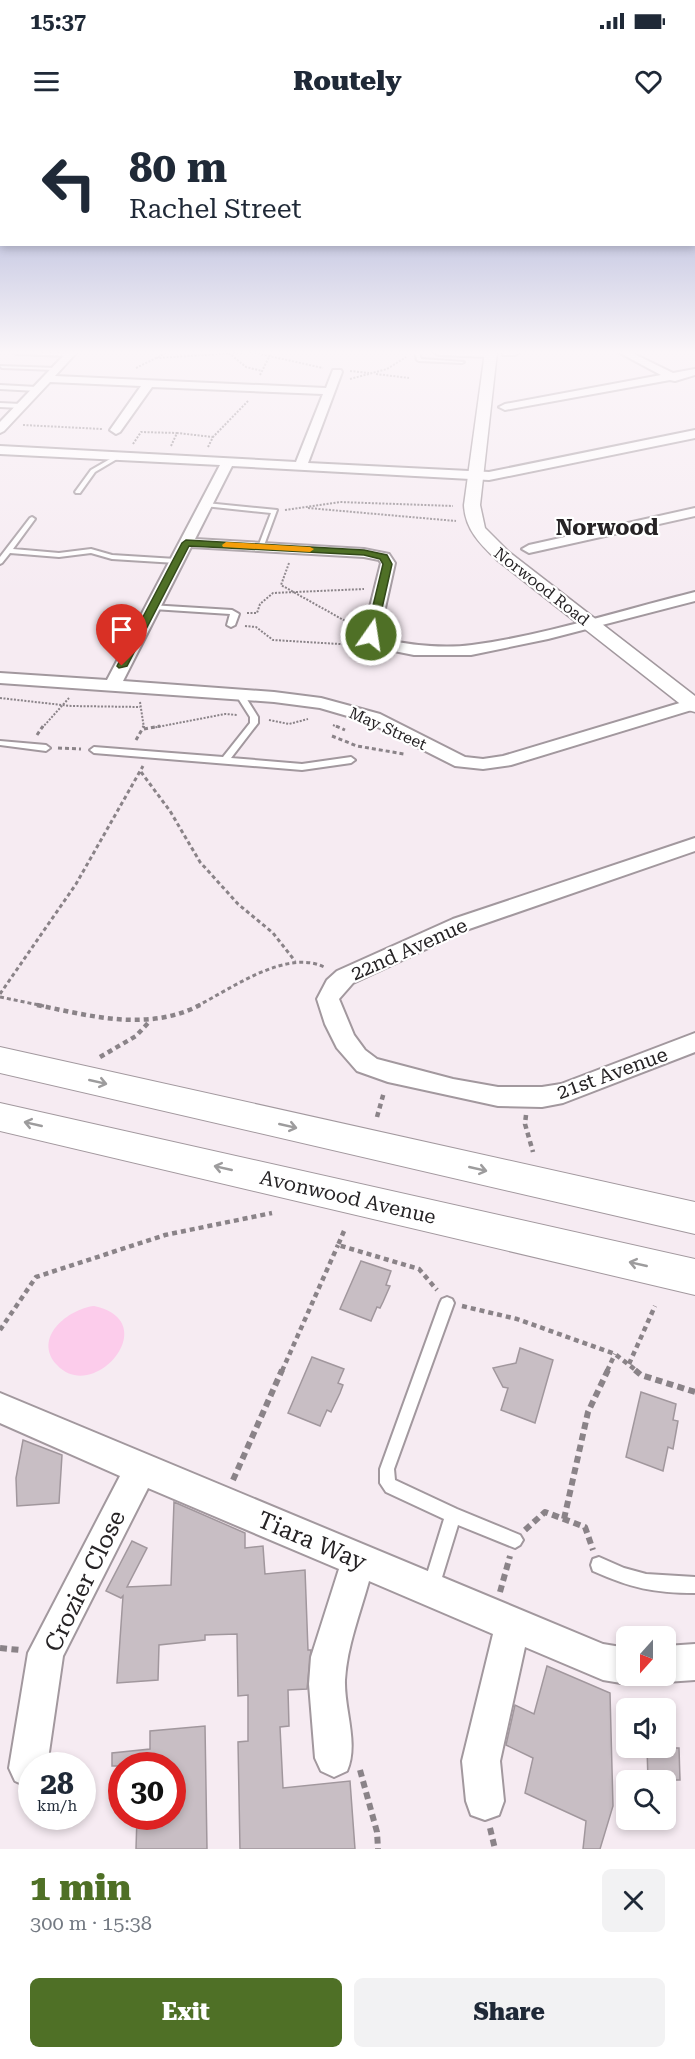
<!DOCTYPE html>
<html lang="en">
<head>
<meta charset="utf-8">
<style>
  body { margin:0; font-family:"Roboto Serif",serif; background:#f2f2f3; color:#1f2937; height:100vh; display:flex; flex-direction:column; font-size:22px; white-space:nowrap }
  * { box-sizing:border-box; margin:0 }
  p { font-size:20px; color:#747a83 }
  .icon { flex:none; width:33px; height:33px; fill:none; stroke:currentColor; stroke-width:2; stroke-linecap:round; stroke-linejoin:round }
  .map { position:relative; height:1729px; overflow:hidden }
  .drawer { display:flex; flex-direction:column; background:#fff; flex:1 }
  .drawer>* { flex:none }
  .banner { position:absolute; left:0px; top:0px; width:696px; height:126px; box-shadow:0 3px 9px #0003; background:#fff; color:#1f2937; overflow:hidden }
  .needle { width:39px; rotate:201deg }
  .controls { position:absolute; left:616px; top:1506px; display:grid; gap:12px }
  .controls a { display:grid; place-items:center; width:60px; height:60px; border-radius:9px; background:#fff; box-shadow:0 3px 9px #0003; font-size:30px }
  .speed { position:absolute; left:18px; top:1632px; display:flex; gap:12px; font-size:30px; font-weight:700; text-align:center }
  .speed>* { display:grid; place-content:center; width:78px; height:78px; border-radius:50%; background:#fff; box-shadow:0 3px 9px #0003; line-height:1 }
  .speed small { font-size:15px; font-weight:400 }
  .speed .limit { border:9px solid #d22; background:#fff; color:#111 }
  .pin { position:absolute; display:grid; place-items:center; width:51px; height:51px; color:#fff; margin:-62px -26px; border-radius:50% 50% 50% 0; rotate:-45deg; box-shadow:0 0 6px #0007 }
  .pin .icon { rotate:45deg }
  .me { position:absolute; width:66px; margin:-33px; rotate:13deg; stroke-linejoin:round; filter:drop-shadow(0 0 4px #0008) }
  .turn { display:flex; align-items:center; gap:21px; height:126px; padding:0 30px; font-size:27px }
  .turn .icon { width:78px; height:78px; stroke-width:2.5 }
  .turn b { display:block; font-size:42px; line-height:51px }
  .round { display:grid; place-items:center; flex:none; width:63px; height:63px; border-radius:9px; background:#f2f2f3 }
  .headline { display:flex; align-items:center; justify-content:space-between; height:102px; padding:0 30px }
  h1 { font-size:36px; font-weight:800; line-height:45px; color:#4f7026 }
  .button { display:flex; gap:12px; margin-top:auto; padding:12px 30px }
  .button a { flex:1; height:69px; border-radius:9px; background:#4f7026; color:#fff; font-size:24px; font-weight:800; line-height:69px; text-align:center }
  .button a+a { background:#f2f2f3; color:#1f2937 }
  .status { display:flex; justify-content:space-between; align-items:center; height:42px; padding:0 30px; background:#fff; direction:ltr }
  .status svg { height:16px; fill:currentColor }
  header { display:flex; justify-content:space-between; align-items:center; height:78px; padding:0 30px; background:#fff; font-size:27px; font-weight:800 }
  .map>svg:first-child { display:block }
  .green { fill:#fccceb }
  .building { fill:#c8bec4; stroke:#a1979d; stroke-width:1.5 }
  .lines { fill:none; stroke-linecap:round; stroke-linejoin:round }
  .service-casing { stroke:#a2989e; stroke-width:4 }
  .minor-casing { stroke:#a2989e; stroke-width:4 }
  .tertiary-casing { stroke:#a2989e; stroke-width:3 }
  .secondary-casing { stroke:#a2989e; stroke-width:2 }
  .path-far3 { stroke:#8a8388; stroke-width:2; stroke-dasharray:2 1.5; stroke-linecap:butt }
  .path-far2 { stroke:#8a8388; stroke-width:3; stroke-dasharray:4 3; stroke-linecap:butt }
  .path-far1 { stroke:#8a8388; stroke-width:4.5; stroke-dasharray:5 4; stroke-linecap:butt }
  .path { stroke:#8a8388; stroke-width:6; stroke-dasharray:7 4.5; stroke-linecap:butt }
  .service { fill:#fff; fill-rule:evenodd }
  .minor { fill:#fff; fill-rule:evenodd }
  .tertiary { fill:#fff; fill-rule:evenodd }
  .secondary { fill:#fff; fill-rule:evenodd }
  .oneway { stroke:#9d9c9d }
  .route { fill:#4f7026; stroke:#334919; stroke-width:1.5 }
  .slow { fill:#f59e0b }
  .labels { text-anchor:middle; stroke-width:4.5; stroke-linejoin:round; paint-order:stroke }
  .far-street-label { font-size:16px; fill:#262325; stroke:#fff }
  .street-label { font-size:20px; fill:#262325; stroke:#fff }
  .far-district-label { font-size:22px; font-weight:bold; fill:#262325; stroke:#fff }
  .near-street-label { font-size:24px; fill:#262325; stroke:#fff }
</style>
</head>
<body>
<div class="status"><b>15:37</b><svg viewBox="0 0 49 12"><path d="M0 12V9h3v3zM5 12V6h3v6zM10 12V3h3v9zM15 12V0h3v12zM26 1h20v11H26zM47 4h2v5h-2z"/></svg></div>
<header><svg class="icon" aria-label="menu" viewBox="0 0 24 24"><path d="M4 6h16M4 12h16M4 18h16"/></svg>Routely<svg class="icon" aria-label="heart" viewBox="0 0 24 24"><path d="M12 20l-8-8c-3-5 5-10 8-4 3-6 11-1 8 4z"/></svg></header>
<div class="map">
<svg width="695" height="1729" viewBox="0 0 695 1729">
  <rect width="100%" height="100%" fill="#f6ebf2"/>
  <path class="green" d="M94 1186C165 1201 94 1285 57 1245 32 1218 68 1189 94 1186Z"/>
  <g class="building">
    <path d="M361 1141 391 1151 386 1165 390 1166 383 1182 380 1188 377 1187 371 1201 340 1189Z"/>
    <path d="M520 1228 553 1240 535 1303 501 1290 508 1268 503 1267 493 1248 516 1243Z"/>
    <path d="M312 1237 344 1249 338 1263 343 1265 340 1273 331 1292 327 1290 320 1306 288 1293Z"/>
    <path d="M641 1272 676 1284 673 1300 678 1301 673 1329 668 1327 663 1351 626 1337Z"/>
    <path d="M23 1320 62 1335 59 1383 17 1386 16 1358Z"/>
    <path d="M174 1382 245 1413V1428L263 1426 265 1454 305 1450 308 1530H311L307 1569 288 1570 289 1606 280 1607 283 1668 350 1661 355 1729H240L238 1622 248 1621V1575L238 1576 237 1514 205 1515V1520L159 1525 158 1560 117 1563 123 1476 121 1478 106 1471 132 1421 147 1428 127 1467 171 1465Z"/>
    <path d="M547 1546 610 1573 613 1686 600 1729H583L586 1701 525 1673 533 1638 506 1625 515 1585 534 1594Z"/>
    <path d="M205 1606 207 1729H136L137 1696H172V1646H112V1633L150 1629V1611Z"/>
    <path d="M647 1628H679L680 1660H648Z"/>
  </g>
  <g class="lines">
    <defs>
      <g id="service">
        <path d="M17 232 69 234 71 235 69 236 17 234 15 233Z"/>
        <path d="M415 232H419L421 239 464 242 462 243 419 241 417 240Z"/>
        <path d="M0 246 56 248 58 249 56 250 2 248Z"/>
        <path d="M0 265 37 267 40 269 37 271 0 269Z"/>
        <path d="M0 283 21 284 24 286 21 288 0 287Z"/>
        <path d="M117 335 122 336 95 352 80 373H76L75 372 91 350Z"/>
        <path d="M206 383 277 390 263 428 258 427 271 393 204 386V384Z"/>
        <path d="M32 397 35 399 13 429 59 433 91 429 112 435 176 439 179 441 176 443 112 439 91 433 59 437 10 433 2 443 0 444V437L30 398Z"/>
        <path d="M150 485 232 490 239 494 235 505 231 507 227 505 230 494 153 489 149 487Z"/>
        <path d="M237 573H243L258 597V603L231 638 302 644 351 637 355 640 351 643 302 650 94 633 90 630 94 627 223 637 250 603V597L236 575Z"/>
        <path d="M0 621 46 625 50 628 46 631 0 625Z"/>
        <path d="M447 1177 452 1179 454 1183 394 1349 395 1360 457 1389 520 1415 523 1420 520 1425 515 1428 458 1405 439 1467 437 1473 431 1475 425 1473 423 1467 444 1399 386 1372 380 1363V1349L440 1183 442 1179Z"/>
        <path d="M599 1437 624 1448 646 1454 695 1457V1473C654 1473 631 1468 593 1451L591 1445 593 1439Z"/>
      </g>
      <g id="minor">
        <path d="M67 232H77L55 256 326 268 333 250H341L342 252 308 343 489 352 695 310V318L489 360 232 346 195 419 364 429 389 434 395 443 379 515 381 519C410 525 442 529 472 525 547 515 622 490 695 472V481L548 519 471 535H414L369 526 363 515 381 443 379 440 364 437 191 427 123 561 274 572 321 578 380 594 465 637 483 639 503 636 693 579H695V589L511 645 483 649 455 646 368 602 320 588 274 582 0 563V553L107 560 220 345 0 334V326L296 342 323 274 152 267 120 312 116 314 110 310 141 266 50 262 4 311 0 313V302Z"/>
        <path d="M434 232H493L495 234 490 237 439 235Z"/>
        <path d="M503 232H520L515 235H503Z"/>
        <path d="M618 232H630L673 253 695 249V255L675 261 670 260 505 290 499 287 505 284 661 255Z"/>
        <path d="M695 388V396L529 433 522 429 529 425Z"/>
        <path d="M695 718V731L469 809 353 863 339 879 354 915 365 930 377 939 453 959 498 967H542L561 964 695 913V932L563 983 542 987 498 986 388 962 357 951 337 928 325 904 317 879 327 860 337 851 453 799Z"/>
        <path d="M0 1273 603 1524 627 1528V1556H641L640 1559 627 1564 603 1560 525 1527 500 1641 504 1681 499 1695 485 1700 471 1695 466 1681 462 1641 493 1514 369 1461C360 1494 347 1526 345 1560 344 1590 359 1623 347 1651L334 1657 321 1651 315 1638 309 1564 311 1537 339 1449 148 1368 63 1536 47 1646H32V1665L28 1667 15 1661 9 1648 28 1533 120 1356 0 1303Z"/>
        <path d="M695 1524V1560L666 1562 653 1557 666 1556V1526Z"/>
      </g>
      <path id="tertiary" d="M485 232H497L480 385 485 408 509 432 695 576V592L688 590 497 440C480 424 465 409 464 385Z"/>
      <g id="secondary">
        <path d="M0 927 695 1082V1114L0 953Z"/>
        <path d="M0 983 695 1139V1175L0 1011Z"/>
      </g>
    </defs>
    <use href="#service" class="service-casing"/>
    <use href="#minor" class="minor-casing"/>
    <use href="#tertiary" class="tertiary-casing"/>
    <use href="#secondary" class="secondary-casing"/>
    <g class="path-far3">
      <path d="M251 232 323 248"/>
      <path d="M229 233 246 247 262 251"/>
      <path d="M156 238 253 232"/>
      <path d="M136 248 168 232"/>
      <path d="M350 251 369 253"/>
      <path d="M376 254 409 258"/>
      <path d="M260 255 270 235 269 232"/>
      <path d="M350 259 387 249 406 237"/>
      <path d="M23 305 102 309"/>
      <path d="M133 324 141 312 177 313"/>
      <path d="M171 326 177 313 213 317"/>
      <path d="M208 327 213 317 248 281"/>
      <path d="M308 388 456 401"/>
      <path d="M285 390 340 382 453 386"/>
      <path d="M289 443 281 465 356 507"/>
      <path d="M247 493H257L260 484 273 473 364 469"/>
      <path d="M245 506 256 507 273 520 356 525"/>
      <path d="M0 578 71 586 140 587"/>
      <path d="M140 582 144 608"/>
      <path d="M269 600 289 604 308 599"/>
      <path d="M333 605 339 608"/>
      <path d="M42 608 69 578"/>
      <path d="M152 608 225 594 238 595"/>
    </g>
    <g class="path-far2">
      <path d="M336 606 345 610"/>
      <path d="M144 609 160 606"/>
      <path d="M37 615 43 606"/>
      <path d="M332 616 357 626 404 634"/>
      <path d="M136 620 144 606"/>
      <path d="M58 628 81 629"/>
      <path d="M141 652 170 691 200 742 238 784 273 813 295 841"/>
      <path d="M0 874 76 764 143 646"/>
      <path d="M0 877 44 886"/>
      <path d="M197 886C231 869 288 827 326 848"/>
    </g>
    <g class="path-far1">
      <path d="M37 885C91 896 148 912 200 885"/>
      <path d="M100 937 136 916 150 901"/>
      <path d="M526 995 525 1004 533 1032"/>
      <path d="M377 997 384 972"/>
      <path d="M344 1111 338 1125 419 1149 437 1170"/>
      <path d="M462 1186 517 1199 615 1234 637 1251"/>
      <path d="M0 1210 36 1157 165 1115 272 1093"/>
      <path d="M629 1244 655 1186"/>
      <path d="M282 1251 338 1125"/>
      <path d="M607 1251 615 1234"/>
    </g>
    <g class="path">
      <path d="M635 1250 641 1255 695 1272"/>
      <path d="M233 1360 282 1250"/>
      <path d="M564 1399 588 1292 608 1250"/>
      <path d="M525 1410 545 1392 585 1407 593 1430"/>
      <path d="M500 1472 510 1436"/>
      <path d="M0 1528 20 1530"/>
      <path d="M360 1650 377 1712 378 1729"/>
      <path d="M490 1708 495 1729"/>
    </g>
    <use href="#service" class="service"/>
    <use href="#minor" class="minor"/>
    <use href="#tertiary" class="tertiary"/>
    <use href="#secondary" class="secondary"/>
  </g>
  <defs><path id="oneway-shaft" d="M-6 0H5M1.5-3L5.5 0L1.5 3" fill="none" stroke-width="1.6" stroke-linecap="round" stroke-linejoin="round" transform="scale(1.5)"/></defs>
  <g class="oneway">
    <use href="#oneway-shaft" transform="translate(98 962) rotate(13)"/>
    <use href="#oneway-shaft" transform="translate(33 1004) rotate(-167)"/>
    <use href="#oneway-shaft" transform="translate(288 1006) rotate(13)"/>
    <use href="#oneway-shaft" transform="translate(223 1048) rotate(-167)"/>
    <use href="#oneway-shaft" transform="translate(478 1049) rotate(13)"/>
    <use href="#oneway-shaft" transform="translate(638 1144) rotate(-167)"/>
  </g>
  <linearGradient id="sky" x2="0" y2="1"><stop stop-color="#959ecd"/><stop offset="0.49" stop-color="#fbf6f9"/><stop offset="1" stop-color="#fbf6f9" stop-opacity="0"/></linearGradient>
  <rect width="695" height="474" fill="url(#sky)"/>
  <path class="route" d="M186 420 364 430 387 435 392 444 376 515 371 518 366 515 383 444 380 439 364 435 189 426 127 546 119 548 117 546 182 423Z"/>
  <path class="slow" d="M226 422 310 427 314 429 310 432 223 427 222 425Z"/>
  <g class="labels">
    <g class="far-street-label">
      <text transform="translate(542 466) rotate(38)" y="6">Norwood Road</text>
      <text transform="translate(388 608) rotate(24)" y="6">May Street</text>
    </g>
    <g class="street-label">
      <text transform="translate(409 829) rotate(-24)" y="7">22nd Avenue</text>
      <text transform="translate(612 953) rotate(-20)" y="7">21st Avenue</text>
      <text transform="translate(348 1077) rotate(13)" y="7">Avonwood Avenue</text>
    </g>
    <g class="far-district-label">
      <text x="607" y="415">Norwood</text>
    </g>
    <g class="near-street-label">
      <text transform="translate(312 1421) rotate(23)" y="8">Tiara Way</text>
      <text transform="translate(85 1461) rotate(-64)" y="8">Crozier Close</text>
    </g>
  </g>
</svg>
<div class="controls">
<a><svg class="needle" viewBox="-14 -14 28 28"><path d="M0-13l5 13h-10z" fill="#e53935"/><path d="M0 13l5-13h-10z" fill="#747a83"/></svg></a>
<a><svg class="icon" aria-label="sound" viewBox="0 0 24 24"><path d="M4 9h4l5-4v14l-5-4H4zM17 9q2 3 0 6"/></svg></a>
<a><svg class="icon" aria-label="search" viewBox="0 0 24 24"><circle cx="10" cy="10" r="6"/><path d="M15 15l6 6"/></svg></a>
</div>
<div class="speed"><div>28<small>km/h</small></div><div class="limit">30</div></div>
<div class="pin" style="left:122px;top:546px;background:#d93025"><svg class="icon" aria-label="arrive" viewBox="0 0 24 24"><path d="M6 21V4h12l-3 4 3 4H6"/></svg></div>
<svg class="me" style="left:371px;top:515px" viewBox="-20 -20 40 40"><circle r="17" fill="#4f7026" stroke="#fff" stroke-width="3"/><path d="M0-11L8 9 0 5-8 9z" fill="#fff"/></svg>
<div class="banner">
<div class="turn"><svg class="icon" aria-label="left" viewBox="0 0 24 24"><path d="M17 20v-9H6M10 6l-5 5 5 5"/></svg><div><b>80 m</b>Rachel Street</div></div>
</div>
</div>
<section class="drawer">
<div class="headline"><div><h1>1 min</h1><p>300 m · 15:38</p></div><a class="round"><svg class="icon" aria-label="close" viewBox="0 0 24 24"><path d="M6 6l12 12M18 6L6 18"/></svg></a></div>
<div class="button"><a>Exit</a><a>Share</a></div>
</section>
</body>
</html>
